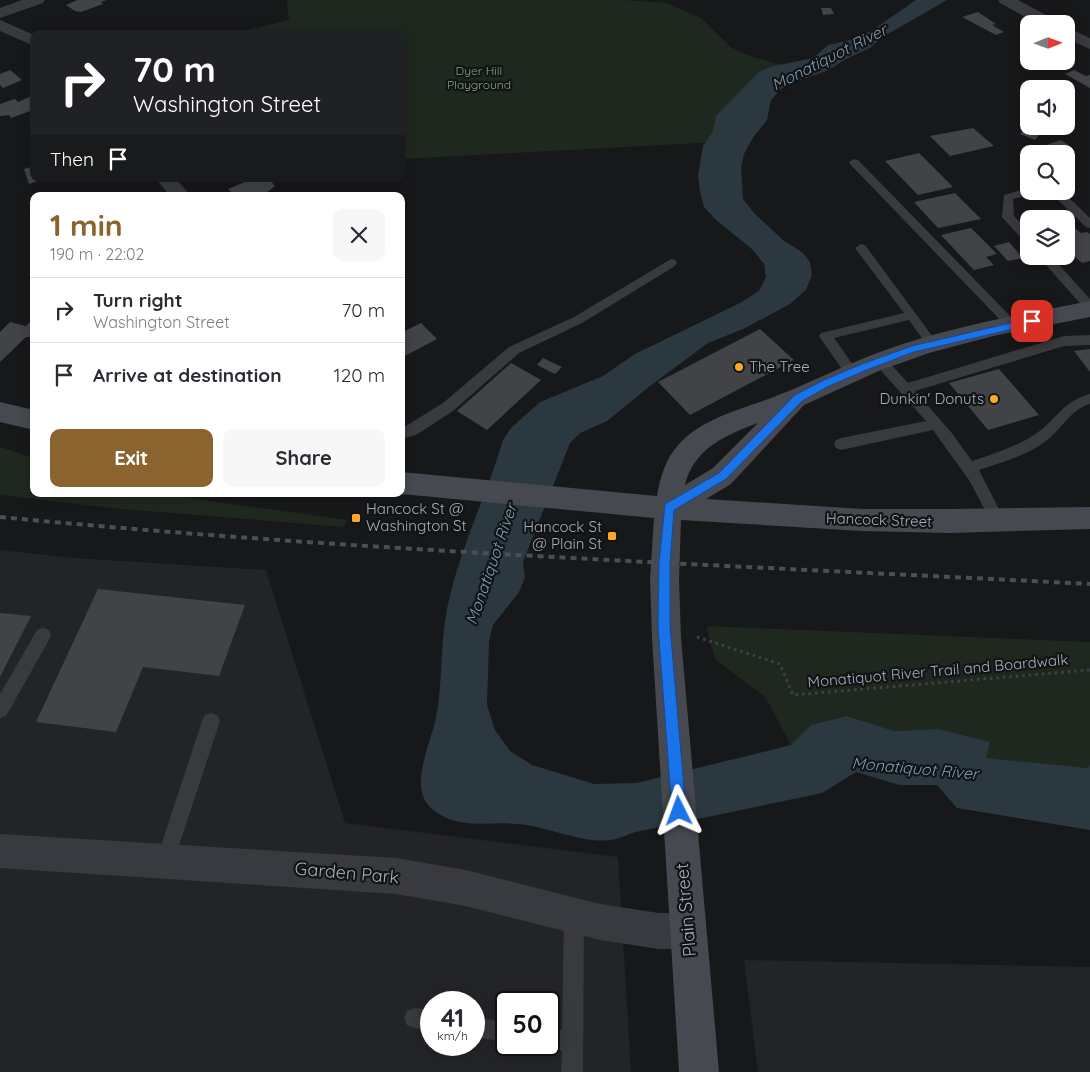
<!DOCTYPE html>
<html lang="en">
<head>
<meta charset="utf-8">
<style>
  body { margin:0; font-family:Quicksand,sans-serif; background:#f7f7f7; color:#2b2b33; height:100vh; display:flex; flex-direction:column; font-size:19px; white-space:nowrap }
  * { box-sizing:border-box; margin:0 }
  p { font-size:16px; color:#7c7c81 }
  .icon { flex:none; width:28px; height:28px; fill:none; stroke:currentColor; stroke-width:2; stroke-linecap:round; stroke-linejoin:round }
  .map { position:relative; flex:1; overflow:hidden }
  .panel { position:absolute; left:30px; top:192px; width:375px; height:305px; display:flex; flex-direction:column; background:#fff; border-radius:10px; box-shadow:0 2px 12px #0003 }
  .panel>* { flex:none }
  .guide { position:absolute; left:30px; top:30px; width:375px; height:152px; border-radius:10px; box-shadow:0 2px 12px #0003; background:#202124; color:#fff; overflow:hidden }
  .needle { width:32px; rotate:89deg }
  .tools { position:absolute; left:1020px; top:15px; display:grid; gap:10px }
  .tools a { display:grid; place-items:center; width:55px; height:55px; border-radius:10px; background:#fff; box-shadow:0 2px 12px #0003; font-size:25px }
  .speed { position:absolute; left:420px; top:991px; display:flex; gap:10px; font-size:25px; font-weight:700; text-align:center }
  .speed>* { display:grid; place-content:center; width:65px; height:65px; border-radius:50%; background:#fff; box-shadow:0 2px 12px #0003; line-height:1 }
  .speed small { font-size:12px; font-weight:400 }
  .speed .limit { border:2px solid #111; border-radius:8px; background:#fff; color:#111 }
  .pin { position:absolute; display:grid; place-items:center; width:42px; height:42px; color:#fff; margin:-21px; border-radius:10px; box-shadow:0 2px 8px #0006 }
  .me { position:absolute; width:55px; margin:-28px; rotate:357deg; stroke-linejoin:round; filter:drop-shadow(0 0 4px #0008) }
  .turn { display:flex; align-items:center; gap:18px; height:105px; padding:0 20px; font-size:22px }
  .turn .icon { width:65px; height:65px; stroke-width:2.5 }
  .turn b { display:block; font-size:35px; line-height:42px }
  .then { display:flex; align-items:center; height:48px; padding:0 20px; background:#0003; gap:10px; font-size:19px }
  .round { display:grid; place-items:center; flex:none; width:52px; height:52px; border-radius:10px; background:#f7f7f7 }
  .headline { display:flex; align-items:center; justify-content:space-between; height:85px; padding:0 20px }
  h1 { font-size:30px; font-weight:800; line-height:38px; color:#8a632f }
  .button { display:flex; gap:10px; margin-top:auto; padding:10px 20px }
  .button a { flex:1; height:58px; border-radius:10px; background:#8a632f; color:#fff; font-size:20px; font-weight:800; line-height:58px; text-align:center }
  .button a+a { background:#f7f7f7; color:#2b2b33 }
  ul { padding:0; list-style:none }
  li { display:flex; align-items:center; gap:15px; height:65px; padding:0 20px; border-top:1px solid #e1e1e2 }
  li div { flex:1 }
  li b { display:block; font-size:19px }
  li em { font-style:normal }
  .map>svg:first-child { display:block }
  .built { fill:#232427; fill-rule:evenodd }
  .green { fill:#1f281f }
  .water { fill:#2c383f }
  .building { fill:#414347 }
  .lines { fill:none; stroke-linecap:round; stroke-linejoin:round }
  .path { stroke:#3e4146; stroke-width:3; stroke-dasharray:2.5 4; stroke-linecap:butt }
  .lane { fill:#383a3f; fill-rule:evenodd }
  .street { fill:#383a3f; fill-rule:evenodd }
  .secondary { fill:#46494f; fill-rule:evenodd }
  .rail { stroke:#4b4e54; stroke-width:4; stroke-dasharray:6 5; stroke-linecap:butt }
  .route { fill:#1a73e8; stroke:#114b97 }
  .poi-dot { fill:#ffa72a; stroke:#121315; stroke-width:2 }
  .labels { text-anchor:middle; stroke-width:4.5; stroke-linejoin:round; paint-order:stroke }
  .far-park-label { font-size:12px; fill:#7ea87e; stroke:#121315 }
  .poi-label { font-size:15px; fill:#a8afbb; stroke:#121315; text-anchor:start }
  .street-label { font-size:15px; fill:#a8afbb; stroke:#121315 }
  .water-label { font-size:16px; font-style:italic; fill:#7ca1b9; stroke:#121315 }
  .near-street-label { font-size:18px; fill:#a8afbb; stroke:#121315 }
</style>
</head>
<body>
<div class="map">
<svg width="1090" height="1072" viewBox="0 0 1090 1072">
  <rect width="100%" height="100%" fill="#17181a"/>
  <g class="built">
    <path d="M0 550 74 558 266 570 345 823 618 857 631 1072H0ZM431 1002H474V1045H431ZM506 1002H549V1045H506Z"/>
    <path d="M744 960 1090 967V1072H758Z"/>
  </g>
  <g class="green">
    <path d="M287 0H623L667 3 701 18 732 48 753 57 792 68 719 142 401 159V34H232L289 20Z"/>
    <path d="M0 447 34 458V494H161L347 520 344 527 122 509 0 495Z"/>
    <path d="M706 626 1090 642V764L1088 768 985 758 990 742 939 729 894 731 847 716 811 725 791 745 766 698 715 659Z"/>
  </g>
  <path class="water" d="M916 0H947L881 38 870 48 844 60 829 70 795 82 781 89 771 100 767 120 754 136 744 154 741 167 743 199 754 213 783 240 802 252 810 262 812 275 806 290 790 304 743 329 708 343 650 386 607 421 580 433 570 443 523 562 525 577 519 592 493 625 489 641 487 705 495 730 510 751 532 765 594 784 637 783 791 745 811 725 847 716 894 731 939 729 990 742 986 758 1088 768 1090 764V830L957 808 937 785H899L856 772 822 793 636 832C628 834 619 839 611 840 582 844 547 826 518 824 488 821 457 831 431 808 408 788 431 742 436 718 443 682 440 645 447 609 459 550 486 497 503 440L511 428 540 402 603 376 635 354 740 303 759 291 766 277 764 264 753 250 715 219 704 207 700 192 698 176 703 146 713 131 716 116 759 72 770 67 813 58 828 45 854 39 874 29Z"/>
  <g class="building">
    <path d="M77 0H107L101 2 103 4 81 12 75 11 66 5Z"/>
    <path d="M821 8H831L834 14 823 15Z"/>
    <path d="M978 12 996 24 992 25 1004 32 996 35 962 17Z"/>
    <path d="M10 70 22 80 3 88 0 85V74Z"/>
    <path d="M1074 70 1086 76 1090 75V88L1065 74Z"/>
    <path d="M34 95V111L33 110 11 118 9 115 0 116V104L15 99 18 102Z"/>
    <path d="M1029 123V126L1043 130 1035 140 1020 134Z"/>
    <path d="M973 128 994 146 950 156 930 136Z"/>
    <path d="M1061 140 1072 148 1054 154 1043 146Z"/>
    <path d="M919 153 953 187 918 195 885 161Z"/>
    <path d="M34 166V179H44L29 184 24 169Z"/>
    <path d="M252 179H272L275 182 272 183 275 186 265 194 263 192 252 196H235L228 189Z"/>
    <path d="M955 193 981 219 938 228 914 202Z"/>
    <path d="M1066 221 1081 233 1087 232 1090 234V261L1082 263 1066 248Z"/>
    <path d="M971 228 997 254 986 257 994 265 974 270 941 235Z"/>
    <path d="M1009 242 1023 258 1008 261 994 246Z"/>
    <path d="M31 321H34V337H26L0 362V332L10 322 26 326Z"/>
    <path d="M421 323 437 339 401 358V333Z"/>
    <path d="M760 329 794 360 690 415 658 382Z"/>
    <path d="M1090 349V372L1074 351Z"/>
    <path d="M543 358 562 367 555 374 537 365Z"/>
    <path d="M511 363 541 380 487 430 457 411Z"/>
    <path d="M999 369 1039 415 988 430 949 383Z"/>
    <path d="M98 589 245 605 219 676 143 667 116 732 36 722Z"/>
    <path d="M0 613 31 616 0 677Z"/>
  </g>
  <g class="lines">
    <path class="path" d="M697 637 780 664 793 695 1090 670"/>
    <g class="lane">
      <path d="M854 159 858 160 1016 322 1018 325 1016 328H1008L850 164 849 162Z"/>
      <path d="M1029 188V191H1036L1035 193 1013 199 1014 216 1029 232V243L1025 242 1002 217 1004 195Z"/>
      <path d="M1039 191C1067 191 1071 200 1090 218V228L1086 227 1058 200Z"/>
      <path d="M861 244 865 245 938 344 936 347H928L909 320 834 338 858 372 856 375H846L821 339 819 336 821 333 904 313 855 248Z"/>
      <path d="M1038 256H1051L1090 299V311L1086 310Z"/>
      <path d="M671 259 675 260 677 263 675 266 582 323 519 353 453 411 416 435 401 439V429L443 403 509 347 574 317Z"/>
      <path d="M1090 335V345L1064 346 915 391 951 432 972 461C993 454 1015 447 1034 435 1057 420 1061 402 1090 394V404C1071 409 1061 430 1046 441 1026 456 1002 462 979 470L1005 521 1003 525 998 527 993 525 969 480 933 430 841 450 836 448 834 444 836 440 841 438 926 421 875 364 874 361 875 358H885L908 383 1064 336Z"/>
      <path d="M43 628 49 630 51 635 49 640 6 716 0 718V694L37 630Z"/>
      <path d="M211 713 217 715 220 721 174 861 172 868 165 870 158 868 156 861 202 721 205 715Z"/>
      <path d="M574 905 581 908 584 915 583 1072H561L562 1051 541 1045H549V1028L562 1030 564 915 567 908Z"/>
      <path d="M414 1008 431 1010V1030L414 1028 407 1025 404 1018 407 1011Z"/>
      <path d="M474 1017 506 1022V1042L474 1037Z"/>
    </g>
    <g class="street">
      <path d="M22 0H45L43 3 0 18V8Z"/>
      <path d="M998 0H1018L1057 21 1059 24H1038L1000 3Z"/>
      <path d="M0 20 34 35V46L0 31Z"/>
      <path d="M1066 27 1090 38V49L1066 38Z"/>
      <path d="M156 179H176L191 196H170Z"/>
      <path d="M0 834 396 858 466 870 600 904 659 913H688L701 918 706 931 701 944 688 949H659L600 940 466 906 396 894 0 868Z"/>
    </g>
    <g class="secondary">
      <path d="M1090 301V317L993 336 929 353 881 370 804 405 731 484 706 499 862 509H950L1090 507V529L950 533 862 531 681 520 679 580 681 638 719 1072H679L652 638 650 580 654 518 401 494V472L657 496C660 477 666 458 679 444 704 417 743 409 776 396 815 381 852 361 891 348 956 326 1023 314 1090 301ZM758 423 713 468 685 485C694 448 726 435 758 423Z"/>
      <path d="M0 402 34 410V430L0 422Z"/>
    </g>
    <path class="rail" d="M0 517C363 552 726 565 1090 584"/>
  </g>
  <path class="route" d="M1032 318 1036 321 1035 324 914 352 869 369 829 386 802 401 726 479 674 510 670 563V626L686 811 684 816 679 818 674 816 672 811 658 626 659 563 665 504 719 473 795 395 822 381 862 364 912 346Z"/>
  <g class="poi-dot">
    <circle cx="739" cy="367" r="5"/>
    <circle cx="994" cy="399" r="5"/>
    <rect x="351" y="513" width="10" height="10" rx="2.5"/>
    <rect x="607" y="531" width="10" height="10" rx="2.5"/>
  </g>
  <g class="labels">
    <g class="far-park-label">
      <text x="479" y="75">Dyer Hill<tspan x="479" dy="14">Playground</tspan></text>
    </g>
    <g class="poi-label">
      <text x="749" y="372">The Tree</text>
      <text x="984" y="404" text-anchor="end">Dunkin' Donuts</text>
      <text x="366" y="514">Hancock St @<tspan x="366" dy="17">Washington St</tspan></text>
      <text x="602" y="532" text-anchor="end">Hancock St<tspan x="602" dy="17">@ Plain St</tspan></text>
    </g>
    <g class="street-label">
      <text transform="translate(879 520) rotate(2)" y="5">Hancock Street</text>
      <text transform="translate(938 671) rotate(-5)" y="5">Monatiquot River Trail and Boardwalk</text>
    </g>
    <g class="water-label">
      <text transform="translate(829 57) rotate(-27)" y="6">Monatiquot River</text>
      <text transform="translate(491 564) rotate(-71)" y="6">Monatiquot River</text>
      <text transform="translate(915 768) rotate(5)" y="6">Monatiquot River</text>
    </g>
    <g class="near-street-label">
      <text transform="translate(347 873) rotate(5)" y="6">Garden Park</text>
      <text transform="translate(686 910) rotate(-95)" y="6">Plain Street</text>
    </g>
  </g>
</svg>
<div class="tools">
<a><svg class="needle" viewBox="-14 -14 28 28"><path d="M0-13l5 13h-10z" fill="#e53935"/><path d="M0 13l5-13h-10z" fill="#7c7c81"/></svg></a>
<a><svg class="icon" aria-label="sound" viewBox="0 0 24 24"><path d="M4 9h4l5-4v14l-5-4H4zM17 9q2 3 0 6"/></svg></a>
<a><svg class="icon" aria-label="search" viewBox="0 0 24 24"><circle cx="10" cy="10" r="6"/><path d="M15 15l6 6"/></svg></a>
<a><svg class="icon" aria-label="layers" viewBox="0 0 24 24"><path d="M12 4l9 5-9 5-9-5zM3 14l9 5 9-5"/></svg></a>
</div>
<div class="speed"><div>41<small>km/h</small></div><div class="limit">50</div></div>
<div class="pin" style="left:1032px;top:321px;background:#d93025"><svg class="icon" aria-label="arrive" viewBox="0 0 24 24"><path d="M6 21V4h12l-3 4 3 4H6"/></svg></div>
<svg class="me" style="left:679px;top:811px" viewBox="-20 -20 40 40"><path d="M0-17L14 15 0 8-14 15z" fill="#1a73e8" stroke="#fff" stroke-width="4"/></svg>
<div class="guide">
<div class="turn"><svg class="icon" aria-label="right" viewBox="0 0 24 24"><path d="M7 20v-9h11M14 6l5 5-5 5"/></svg><div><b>70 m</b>Washington Street</div></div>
<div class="then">Then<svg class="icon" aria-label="arrive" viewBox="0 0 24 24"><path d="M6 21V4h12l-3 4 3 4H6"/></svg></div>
</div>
<section class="panel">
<div class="headline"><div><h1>1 min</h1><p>190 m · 22:02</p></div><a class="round"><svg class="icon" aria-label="close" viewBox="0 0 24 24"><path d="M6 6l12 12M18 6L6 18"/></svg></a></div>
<ul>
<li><svg class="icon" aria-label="right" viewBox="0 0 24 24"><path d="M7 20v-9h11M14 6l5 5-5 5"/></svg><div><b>Turn right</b><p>Washington Street</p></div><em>70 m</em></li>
<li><svg class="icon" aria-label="arrive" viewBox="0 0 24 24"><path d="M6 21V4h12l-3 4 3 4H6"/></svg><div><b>Arrive at destination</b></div><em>120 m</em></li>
</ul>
<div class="button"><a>Exit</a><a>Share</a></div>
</section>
</div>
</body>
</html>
